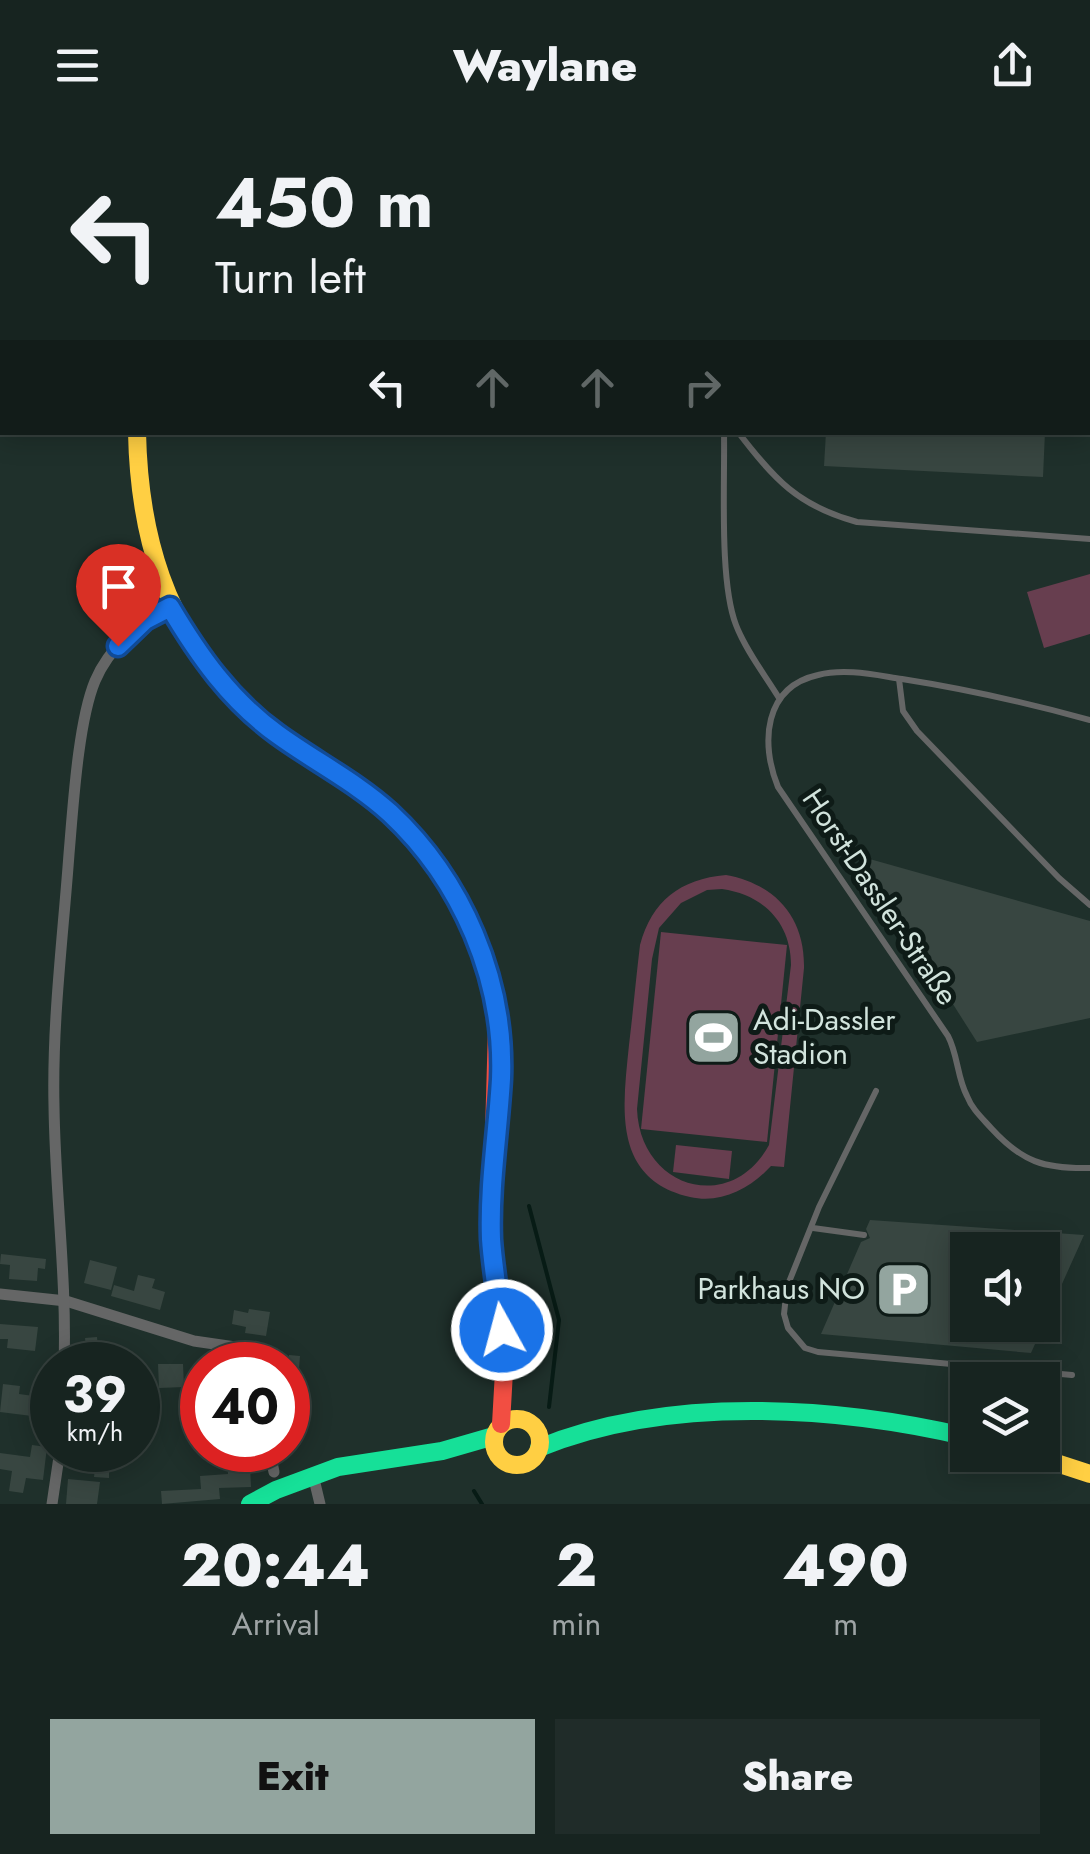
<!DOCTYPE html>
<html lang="en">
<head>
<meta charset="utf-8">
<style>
  body { margin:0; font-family:Jost,sans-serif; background:#202c29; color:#f1f3f6; height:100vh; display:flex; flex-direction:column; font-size:38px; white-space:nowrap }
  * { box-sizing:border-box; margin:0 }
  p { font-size:32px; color:#9ea4a5 }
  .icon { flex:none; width:55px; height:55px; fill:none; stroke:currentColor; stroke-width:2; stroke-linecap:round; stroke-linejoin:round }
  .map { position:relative; height:1374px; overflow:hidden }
  .sheet { display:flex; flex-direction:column; background:#172420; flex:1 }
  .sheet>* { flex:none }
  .hud { position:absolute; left:0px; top:0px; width:1090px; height:305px; box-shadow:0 5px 25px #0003,0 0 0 2px #36413e; background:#172420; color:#f1f3f6; overflow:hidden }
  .buttons { position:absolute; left:950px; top:1102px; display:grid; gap:20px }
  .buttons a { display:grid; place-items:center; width:110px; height:110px; border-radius:0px; background:#172420; box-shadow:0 5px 25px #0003,0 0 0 2px #36413e; font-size:50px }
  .speed { position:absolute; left:30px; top:1212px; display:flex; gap:20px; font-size:50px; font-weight:700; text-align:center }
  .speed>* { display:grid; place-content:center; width:130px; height:130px; border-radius:50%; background:#172420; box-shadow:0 5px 25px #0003,0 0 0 2px #36413e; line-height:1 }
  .speed small { font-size:25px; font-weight:400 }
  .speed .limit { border:15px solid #d22; background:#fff; color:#111 }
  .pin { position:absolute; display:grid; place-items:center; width:85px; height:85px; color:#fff; margin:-102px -42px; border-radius:50% 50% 50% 0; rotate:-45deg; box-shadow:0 0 10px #0007 }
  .pin .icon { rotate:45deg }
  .me { position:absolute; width:110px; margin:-55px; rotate:353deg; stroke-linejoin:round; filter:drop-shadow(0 0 8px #0008) }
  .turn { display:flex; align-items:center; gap:35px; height:210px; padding:0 50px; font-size:45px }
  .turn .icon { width:130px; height:130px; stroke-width:2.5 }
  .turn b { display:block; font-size:70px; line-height:85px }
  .lanes { display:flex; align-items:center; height:95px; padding:0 50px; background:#0003; justify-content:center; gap:50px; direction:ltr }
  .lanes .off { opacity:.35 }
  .eta { display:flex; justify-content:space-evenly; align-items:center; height:170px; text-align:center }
  .eta b { font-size:60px; font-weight:800; line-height:70px }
  .button { display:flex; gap:20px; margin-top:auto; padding:20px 50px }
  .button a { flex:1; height:115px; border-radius:0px; background:#93a59f; color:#111; font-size:40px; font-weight:800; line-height:115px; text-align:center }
  .button a+a { background:#202c29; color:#f1f3f6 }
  header { display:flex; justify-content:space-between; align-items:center; height:130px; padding:0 50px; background:#172420; font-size:45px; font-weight:800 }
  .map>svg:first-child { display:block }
  .green { fill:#673e4f; fill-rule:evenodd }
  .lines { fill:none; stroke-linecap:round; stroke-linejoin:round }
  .stream { stroke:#071b15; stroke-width:4 }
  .building { fill:#384641; fill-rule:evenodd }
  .lane { stroke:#656666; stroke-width:6 }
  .street { stroke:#656666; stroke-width:11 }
  .fast { stroke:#16e098; stroke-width:18 }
  .slow { stroke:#ffcf43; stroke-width:18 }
  .jam { stroke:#f24e42; stroke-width:18 }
  .route-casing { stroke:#114b97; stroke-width:25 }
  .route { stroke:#1a73e8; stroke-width:18 }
  .labels { text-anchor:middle; stroke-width:10; stroke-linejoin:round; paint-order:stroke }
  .street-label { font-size:30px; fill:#d2e4dd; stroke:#0e1b17 }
  .poi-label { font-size:30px; fill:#d2e4dd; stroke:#0e1b17; text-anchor:start }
</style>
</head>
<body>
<header><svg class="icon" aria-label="menu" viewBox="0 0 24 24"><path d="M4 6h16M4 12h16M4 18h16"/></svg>Waylane<svg class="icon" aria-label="share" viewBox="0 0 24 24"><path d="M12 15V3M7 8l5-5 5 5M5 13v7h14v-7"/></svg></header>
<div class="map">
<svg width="1090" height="1374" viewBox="0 0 1090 1374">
  <rect width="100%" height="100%" fill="#1f302b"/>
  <g class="green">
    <path d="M1090 444V504L1044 518 1027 462Z"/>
    <path d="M726 745C775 754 805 787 804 838L784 1037 771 1036C750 1059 721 1074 690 1067 611 1049 623 975 629 915 633 882 636 848 640 815 652 771 680 749 726 745ZM722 759C764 765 791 793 791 835L769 1015C731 1085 640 1059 637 979L652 829 659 798 681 773 707 760Z"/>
    <path d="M661 802 787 815 767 1012 641 999Z"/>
    <path d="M676 1015 732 1021 729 1049 673 1042Z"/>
  </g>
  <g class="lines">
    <g class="stream">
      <path d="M529 1076 559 1190 549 1277"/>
      <path d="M474 1361 482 1374"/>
    </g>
  </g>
  <g class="building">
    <path d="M826 302H1045L1043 347 824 336Z"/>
    <path d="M859 726 1090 791V888L977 912Z"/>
    <path d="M870 1090 1084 1105 1031 1223 821 1204 861 1112 870 1108 866 1099ZM968 1120H1042V1195H968Z"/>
    <path d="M1 1124 46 1129 45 1139 38 1138 37 1151 9 1149 10 1135 0 1134Z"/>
    <path d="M90 1130 117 1137 111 1160 84 1153Z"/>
    <path d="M138 1145 155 1149 152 1158 165 1162 160 1180 111 1166 114 1155 134 1161Z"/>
    <path d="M249 1179 270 1182 266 1206 245 1203 246 1197 232 1194 234 1180 248 1183Z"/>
    <path d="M0 1194 38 1197 35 1221 7 1218 8 1209H0Z"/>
    <path d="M97 1207 98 1218 122 1221V1235H88L85 1208Z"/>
    <path d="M289 1225 300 1226 297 1263 288 1262Z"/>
    <path d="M158 1234H183L184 1257 159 1258Z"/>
    <path d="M3 1254 20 1256 19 1264 34 1266 32 1286 0 1282Z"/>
    <path d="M32 1315 47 1317 43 1350 26 1348 23 1363 9 1361 12 1341 0 1339V1323L30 1327Z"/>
    <path d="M97 1320H109V1348L94 1347Z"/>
    <path d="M227 1326H237L238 1337 250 1336 251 1357 219 1358 220 1369 162 1374 161 1361 201 1359 200 1346 228 1344Z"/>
    <path d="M68 1349 100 1352 97 1374H66Z"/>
  </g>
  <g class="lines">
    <g class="lane">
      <path d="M160 0 164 2"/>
      <path d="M858 0 860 2"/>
      <path d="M1088 31 1090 29"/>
      <path d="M1088 228 1090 219"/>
      <path d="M724 302C725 353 719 451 736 495 746 521 765 545 779 568"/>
      <path d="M738 302C774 349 798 376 857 392L1090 409"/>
      <path d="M899 549 903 581 917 601 1059 748 1090 775"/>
      <path d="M1090 590C1028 573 966 559 902 549 875 545 845 538 818 545 764 557 760 613 778 657L948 906C958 925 957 947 967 966 972 979 982 988 991 998 1022 1032 1044 1039 1090 1038"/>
      <path d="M876 961 819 1077 787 1157 784 1184 788 1198 805 1218 818 1222 1072 1245"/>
      <path d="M813 1098 864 1105"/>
    </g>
    <g class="street">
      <path d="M791 2 794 0"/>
      <path d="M0 1164 66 1171 194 1211 249 1219 255 1224 256 1235"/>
      <path d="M64 1235C67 1148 55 1062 54 976 52 892 63 807 69 724 73 678 78 592 95 551 109 518 139 491 170 477"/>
      <path d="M266 1320 270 1323 274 1342"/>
      <path d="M313 1345 320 1374"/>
      <path d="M52 1374 60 1320"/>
    </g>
    <g class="fast">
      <path d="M539 1318C668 1265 835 1276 968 1307"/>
      <path d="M250 1374 276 1360 338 1337 442 1321 494 1306"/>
    </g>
    <g class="slow">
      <path d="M137 302C139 404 165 497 240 571 274 605 317 628 355 657 432 715 491 800 497 898"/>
      <circle cx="517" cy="1312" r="23"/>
      <path d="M1032 1325 1090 1344"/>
    </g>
    <g class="jam">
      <path d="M229 2 230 0"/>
      <path d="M497 898 491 1106 505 1224 501 1294"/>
    </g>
  </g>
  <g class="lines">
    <defs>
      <path id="route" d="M118 516 145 490 170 477C199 526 230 570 277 604 314 631 356 652 390 683 462 750 505 850 501 949 498 1002 489 1055 491 1109 493 1139 499 1170 502 1200"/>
    </defs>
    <use href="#route" class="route-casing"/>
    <use href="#route" class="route"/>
  </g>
  <defs>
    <symbol id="stadium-square" viewBox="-11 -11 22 22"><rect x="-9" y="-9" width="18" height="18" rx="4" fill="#93a59f" stroke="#0e1b17"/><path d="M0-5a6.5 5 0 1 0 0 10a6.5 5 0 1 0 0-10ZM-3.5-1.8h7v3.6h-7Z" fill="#fff"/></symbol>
    <symbol id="parking-square" viewBox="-11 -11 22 22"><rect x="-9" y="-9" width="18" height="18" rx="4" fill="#93a59f" stroke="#0e1b17"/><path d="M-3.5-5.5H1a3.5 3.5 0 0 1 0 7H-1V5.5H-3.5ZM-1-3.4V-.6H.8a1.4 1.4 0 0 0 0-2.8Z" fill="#fff"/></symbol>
  </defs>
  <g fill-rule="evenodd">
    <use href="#stadium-square" x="682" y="876" width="63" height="63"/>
    <use href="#parking-square" x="872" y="1128" width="63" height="63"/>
  </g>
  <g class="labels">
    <g class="street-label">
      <text transform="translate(880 767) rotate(56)" y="10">Horst-Dassler-Straße</text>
    </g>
    <g class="poi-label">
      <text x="753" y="900">Adi-Dassler<tspan x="753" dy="34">Stadion</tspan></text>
      <text x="865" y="1169" text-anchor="end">Parkhaus NO</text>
    </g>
  </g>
</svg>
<div class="buttons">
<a><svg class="icon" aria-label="sound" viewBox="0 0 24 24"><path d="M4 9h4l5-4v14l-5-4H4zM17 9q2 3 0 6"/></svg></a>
<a><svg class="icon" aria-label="layers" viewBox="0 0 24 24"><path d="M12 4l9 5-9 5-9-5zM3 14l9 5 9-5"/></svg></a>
</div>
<div class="speed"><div>39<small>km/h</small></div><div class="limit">40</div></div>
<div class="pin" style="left:118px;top:516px;background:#d93025"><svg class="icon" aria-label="arrive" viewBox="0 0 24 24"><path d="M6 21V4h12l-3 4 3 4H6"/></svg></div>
<svg class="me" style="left:502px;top:1200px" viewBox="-20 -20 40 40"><circle r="17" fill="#1a73e8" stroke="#fff" stroke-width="3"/><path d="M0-11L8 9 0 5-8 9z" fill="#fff"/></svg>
<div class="hud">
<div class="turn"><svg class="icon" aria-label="left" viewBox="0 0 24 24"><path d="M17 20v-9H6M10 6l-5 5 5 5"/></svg><div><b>450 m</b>Turn left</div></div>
<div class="lanes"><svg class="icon" aria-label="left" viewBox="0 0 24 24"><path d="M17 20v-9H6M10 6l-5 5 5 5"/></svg><svg class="icon off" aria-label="ahead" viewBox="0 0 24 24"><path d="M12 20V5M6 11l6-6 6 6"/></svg><svg class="icon off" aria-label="ahead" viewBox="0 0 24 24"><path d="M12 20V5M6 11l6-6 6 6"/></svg><svg class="icon off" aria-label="right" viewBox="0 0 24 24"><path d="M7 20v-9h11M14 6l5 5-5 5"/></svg></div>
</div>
</div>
<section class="sheet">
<div class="eta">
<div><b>20:44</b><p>Arrival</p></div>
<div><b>2</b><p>min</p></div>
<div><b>490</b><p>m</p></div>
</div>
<div class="button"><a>Exit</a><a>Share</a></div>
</section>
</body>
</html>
